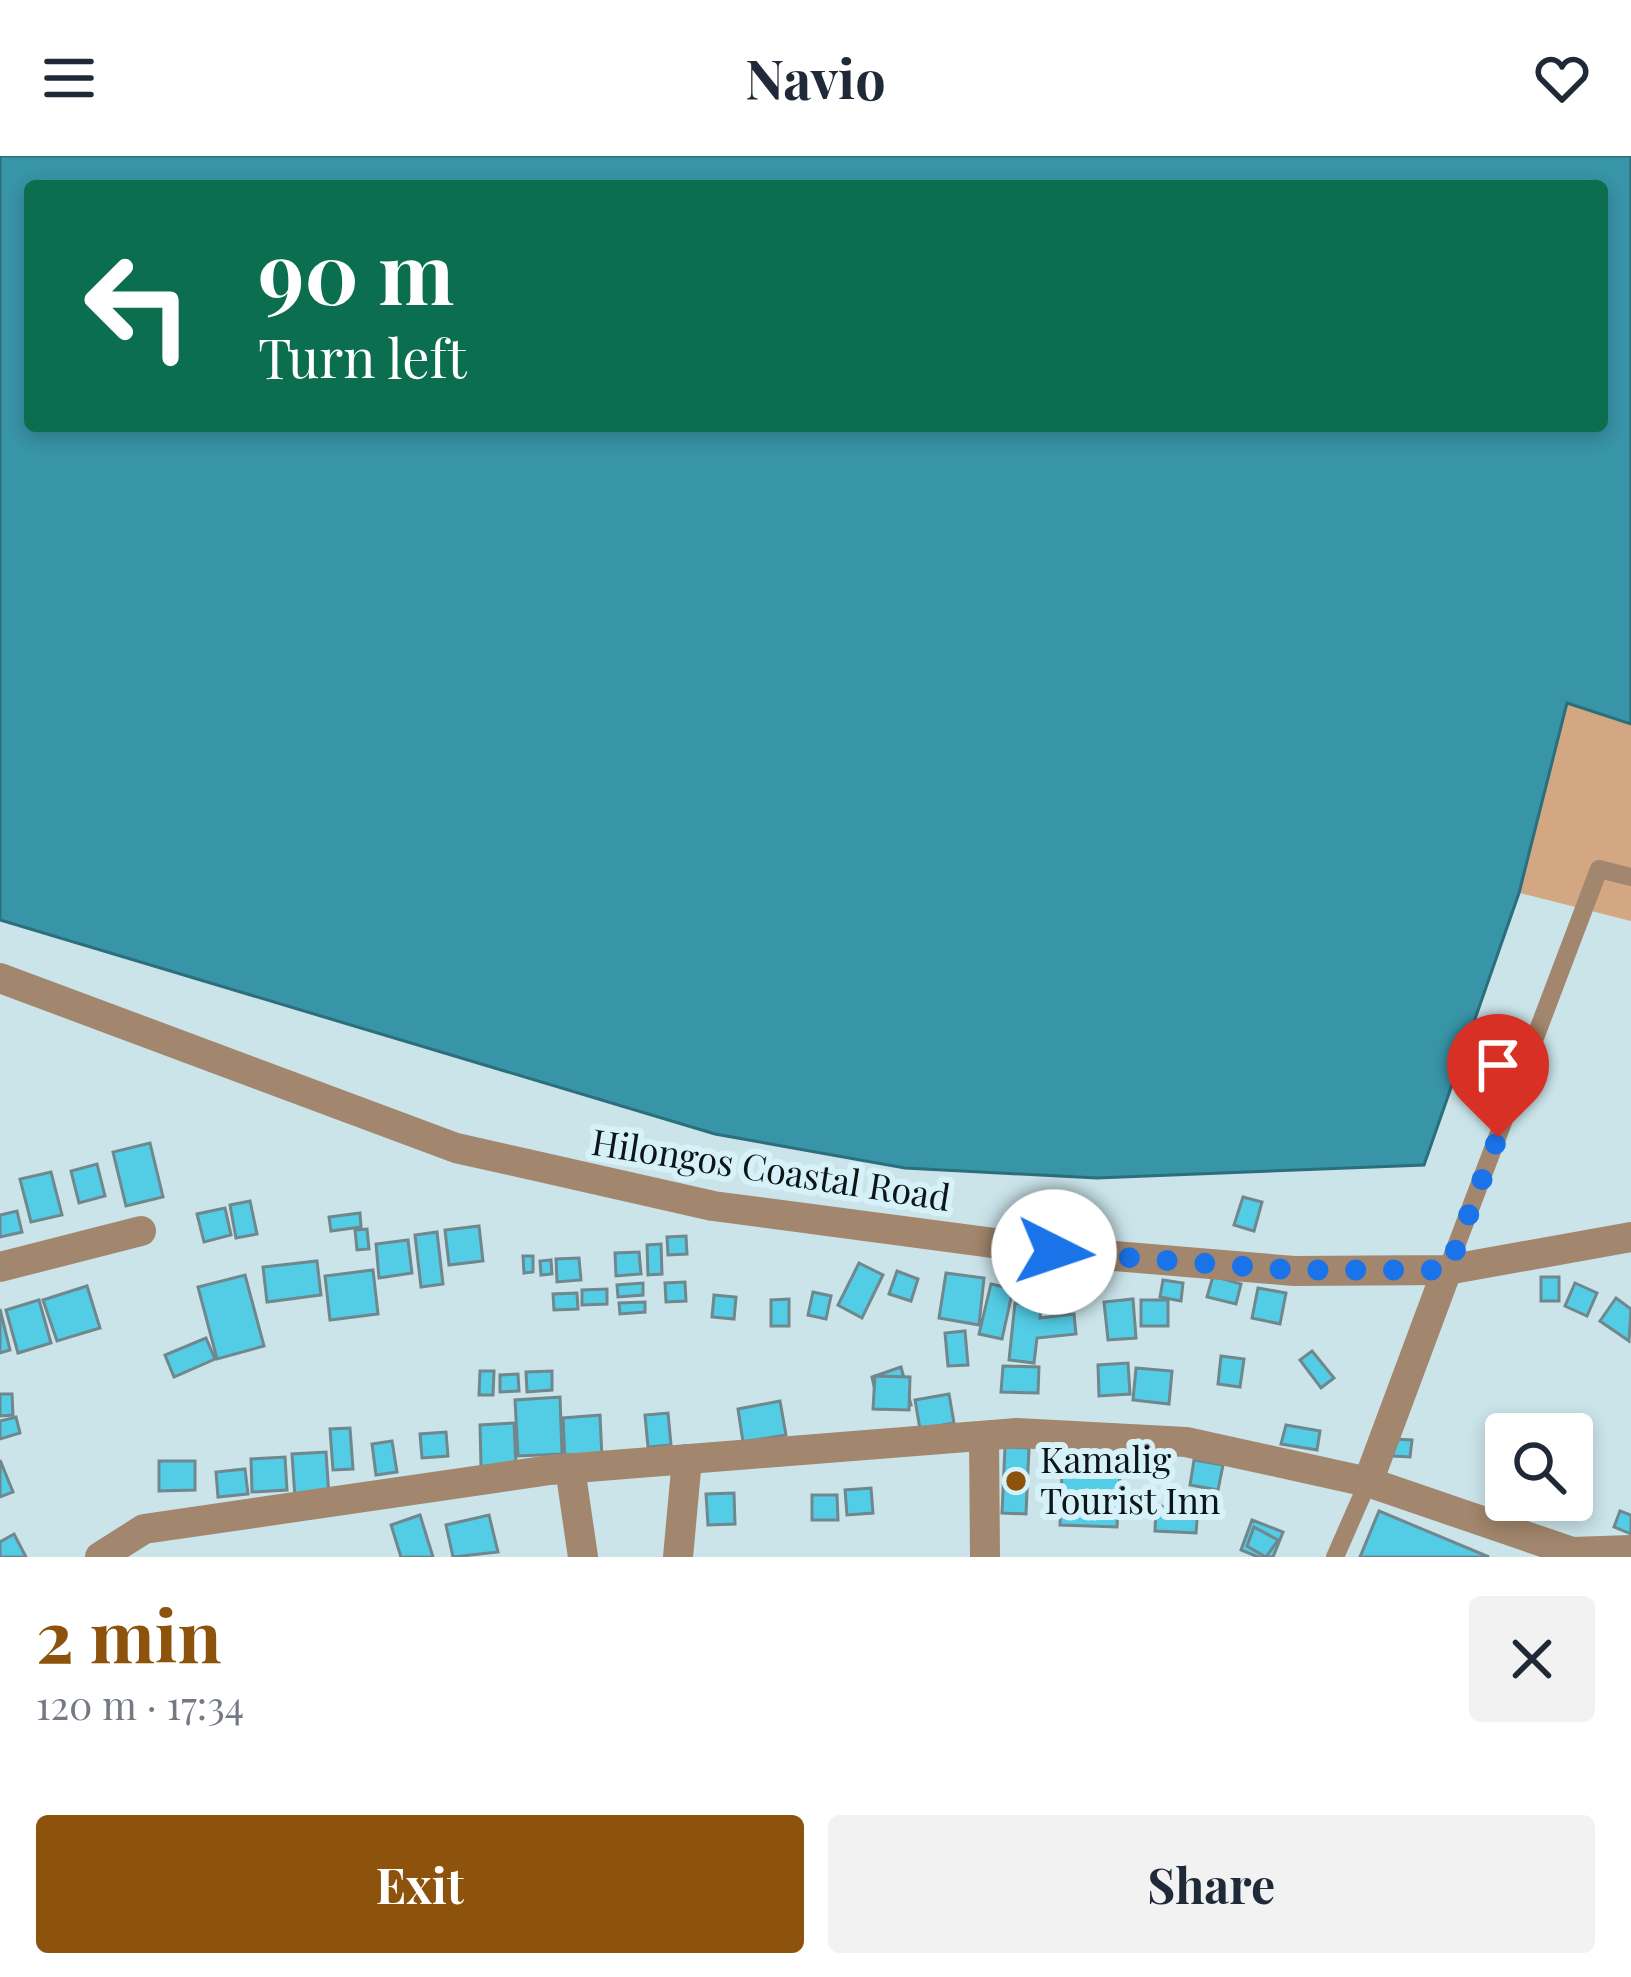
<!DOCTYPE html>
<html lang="en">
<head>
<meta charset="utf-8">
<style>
  body { margin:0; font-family:"Playfair Display",serif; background:#f2f2f3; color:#1f2937; height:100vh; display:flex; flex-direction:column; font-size:45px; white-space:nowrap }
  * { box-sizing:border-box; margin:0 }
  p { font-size:39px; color:#747a83 }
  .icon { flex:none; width:66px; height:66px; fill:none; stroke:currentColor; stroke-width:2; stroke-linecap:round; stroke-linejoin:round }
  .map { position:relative; height:1401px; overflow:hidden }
  .side { display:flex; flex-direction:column; background:#fff; flex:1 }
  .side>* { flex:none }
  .guide { position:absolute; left:24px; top:24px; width:1584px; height:252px; border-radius:12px; box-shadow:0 6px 18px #0003; background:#0b6e4f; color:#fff; overflow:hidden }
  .controls { position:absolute; left:1485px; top:1257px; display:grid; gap:24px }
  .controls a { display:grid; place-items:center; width:108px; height:108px; border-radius:12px; background:#fff; box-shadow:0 6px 18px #0003; font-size:60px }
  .pin { position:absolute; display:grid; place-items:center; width:102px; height:102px; color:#fff; margin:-123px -51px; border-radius:50% 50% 50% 0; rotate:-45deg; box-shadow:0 0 12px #0007 }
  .pin .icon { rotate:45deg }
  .me { position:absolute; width:132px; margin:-66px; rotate:94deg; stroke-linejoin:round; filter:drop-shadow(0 0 9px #0008) }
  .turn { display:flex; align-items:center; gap:42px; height:252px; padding:0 36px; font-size:54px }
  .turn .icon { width:156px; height:156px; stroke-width:2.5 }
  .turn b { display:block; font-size:84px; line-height:102px }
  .round { display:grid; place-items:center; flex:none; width:126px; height:126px; border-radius:12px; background:#f2f2f3 }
  .overview { display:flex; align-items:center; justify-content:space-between; height:204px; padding:0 36px }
  h1 { font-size:72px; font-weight:700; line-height:90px; color:#8d530d }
  .action { display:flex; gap:24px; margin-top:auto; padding:24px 36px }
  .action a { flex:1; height:138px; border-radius:12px; background:#8d530d; color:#fff; font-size:48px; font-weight:700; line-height:138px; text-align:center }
  .action a+a { background:#f2f2f3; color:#1f2937 }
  header { display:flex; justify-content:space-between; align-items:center; height:156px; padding:0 36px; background:#fff; font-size:54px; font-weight:700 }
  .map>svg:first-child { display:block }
  .green { fill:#d2a781 }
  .water { fill:#3894a7; stroke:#2b6e7c; stroke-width:3; fill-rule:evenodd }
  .building { fill:#53cce5; stroke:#6f878d; stroke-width:3 }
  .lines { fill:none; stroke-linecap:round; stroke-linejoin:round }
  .service { stroke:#a2866d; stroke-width:18 }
  .minor { stroke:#a2866d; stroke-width:30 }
  .tertiary { stroke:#a2866d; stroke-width:30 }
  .route { stroke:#1a73e8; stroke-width:21; stroke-dasharray:0 37.8 }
  .poi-dot { fill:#8d530d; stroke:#d7f1f8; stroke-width:4.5 }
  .labels { text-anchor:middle; stroke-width:12; stroke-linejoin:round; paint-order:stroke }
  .street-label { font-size:36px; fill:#0c1517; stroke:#d7f1f8 }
  .poi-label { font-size:36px; fill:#0c1517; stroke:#d7f1f8; text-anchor:start }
</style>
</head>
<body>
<header><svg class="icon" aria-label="menu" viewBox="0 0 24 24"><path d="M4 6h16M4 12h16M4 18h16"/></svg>Navio<svg class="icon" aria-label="heart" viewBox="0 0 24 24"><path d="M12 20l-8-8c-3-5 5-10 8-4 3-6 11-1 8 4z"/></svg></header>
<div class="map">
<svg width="1631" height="1401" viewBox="0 0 1631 1401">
  <rect width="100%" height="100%" fill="#cae4ea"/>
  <path class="green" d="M1567 547 1631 568V765L1520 737Z"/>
  <path class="water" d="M0 0H1631V568L1567 547 1519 737 1424 1009 1097 1022 905 1012 715 978 0 764ZM30 30H1602V270H30Z"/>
  <g class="building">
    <path d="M150 987 163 1041 126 1050 113 996Z"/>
    <path d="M97 1008 105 1040 79 1047 71 1015Z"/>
    <path d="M51 1016 62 1059 31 1066 20 1023Z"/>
    <path d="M1243 1041 1262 1046 1254 1075 1234 1069Z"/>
    <path d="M250 1045 257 1078 236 1082 230 1049Z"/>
    <path d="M225 1052 231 1079 204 1086 197 1058Z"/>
    <path d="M17 1055 22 1076 0 1081V1059Z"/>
    <path d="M360 1057 361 1071 331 1075 329 1061Z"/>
    <path d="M479 1070 483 1105 449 1109 445 1074Z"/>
    <path d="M367 1073 369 1093 357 1094 355 1074Z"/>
    <path d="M437 1076 443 1128 421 1131 415 1079Z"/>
    <path d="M686 1080 687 1098 668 1099 667 1081Z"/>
    <path d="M408 1084 412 1117 379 1122 376 1088Z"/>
    <path d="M661 1088 662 1118 648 1119 647 1089Z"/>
    <path d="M639 1096 641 1118 616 1120 615 1097Z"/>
    <path d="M523 1100H533V1116L524 1117Z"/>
    <path d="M579 1102 581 1124 557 1126 556 1103Z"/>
    <path d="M551 1104 552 1118 541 1119 540 1105Z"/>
    <path d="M317 1105 321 1139 267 1146 263 1111Z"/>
    <path d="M859 1107 883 1119 862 1162 838 1149Z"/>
    <path d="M373 1114 378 1158 330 1164 325 1120Z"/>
    <path d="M897 1115 918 1123 911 1145 889 1138Z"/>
    <path d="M946 1117 984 1122 979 1169 939 1162Z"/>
    <path d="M245 1119 264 1190 217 1203 198 1131Z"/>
    <path d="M1213 1120 1241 1128 1236 1148 1207 1141Z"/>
    <rect x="1541" y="1121" width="18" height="24"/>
    <path d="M1163 1124 1183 1127 1181 1145 1160 1141Z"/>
    <path d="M685 1126 686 1145 666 1146 665 1127Z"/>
    <path d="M643 1127V1139L618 1141 617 1129Z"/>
    <path d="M1575 1127 1597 1137 1587 1160 1565 1150Z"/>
    <path d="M991 1128 1013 1133 1002 1183 979 1178Z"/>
    <path d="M87 1130 100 1172 57 1185 43 1144Z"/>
    <path d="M1258 1132 1286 1137 1280 1168 1252 1162Z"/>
    <path d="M607 1133V1148L582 1149V1134Z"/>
    <path d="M813 1136 831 1140 826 1163 808 1159Z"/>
    <path d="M577 1137 578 1153 554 1154 553 1138Z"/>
    <path d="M714 1139 736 1141 734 1163 712 1161Z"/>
    <path d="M1616 1142 1631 1153 1629 1185 1600 1165Z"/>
    <path d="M789 1143V1170H771V1144Z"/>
    <path d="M1133 1143 1136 1182 1108 1184 1104 1146Z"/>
    <path d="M39 1144 51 1187 18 1197 6 1154Z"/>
    <rect x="1141" y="1144" width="27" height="26"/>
    <path d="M645 1146V1156L620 1158 619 1147Z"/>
    <path d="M1015 1147 1041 1150 1040 1162 1074 1158 1076 1178 1037 1182 1034 1207 1009 1204Z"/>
    <path d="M0 1153 10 1194 0 1197Z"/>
    <path d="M965 1175 968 1209 948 1210 945 1177Z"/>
    <path d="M206 1182 215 1203 174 1221 165 1199Z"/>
    <path d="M1312 1195 1334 1222 1321 1232 1300 1204Z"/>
    <path d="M1221 1200 1244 1203 1240 1231 1218 1228Z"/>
    <path d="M1128 1207 1130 1238 1099 1240 1098 1209Z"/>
    <path d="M1003 1210 1039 1211 1038 1237 1001 1236Z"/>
    <path d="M901 1211 911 1249 879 1253 872 1221Z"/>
    <path d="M1136 1212 1172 1215 1169 1248 1133 1244Z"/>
    <path d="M480 1215H494L493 1239H479Z"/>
    <path d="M552 1215V1234L527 1236 526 1216Z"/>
    <path d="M518 1218 519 1235 500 1236V1219Z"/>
    <path d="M875 1220 910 1221 909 1254 873 1253Z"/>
    <path d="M0 1238H12L13 1259 0 1260Z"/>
    <path d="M949 1238 954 1267 920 1273 915 1244Z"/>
    <path d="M560 1241 562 1298 518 1300 515 1244Z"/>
    <path d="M780 1245 786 1279 743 1286 738 1253Z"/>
    <path d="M668 1257 671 1289 648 1291 645 1259Z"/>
    <path d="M600 1259 602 1302 565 1304 563 1262Z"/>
    <path d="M16 1261 20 1277 0 1283V1265Z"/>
    <path d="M514 1267 516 1309 481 1311 480 1269Z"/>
    <path d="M1286 1269 1320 1275 1317 1294 1281 1288Z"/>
    <path d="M350 1272 353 1313 333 1314 330 1273Z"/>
    <path d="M446 1276 448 1300 422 1302 420 1278Z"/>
    <path d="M1394 1283 1412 1284 1410 1301 1393 1300Z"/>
    <path d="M392 1285 397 1316 376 1319 372 1288Z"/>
    <path d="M1073 1288 1097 1289V1309L1073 1308Z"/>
    <path d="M1005 1291 1029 1292 1026 1358 1002 1357Z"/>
    <path d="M326 1296 329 1340 295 1342 292 1298Z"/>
    <path d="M285 1301 287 1334 252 1336 251 1303Z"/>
    <path d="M0 1304 13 1336 0 1341Z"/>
    <path d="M1194 1304 1223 1309 1218 1334 1190 1329Z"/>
    <path d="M159 1305H195V1334L159 1335Z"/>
    <path d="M245 1313 248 1338 218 1341 216 1316Z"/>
    <path d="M1062 1316 1120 1319 1117 1371 1060 1369Z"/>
    <path d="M871 1332 873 1357 847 1359 845 1334Z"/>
    <path d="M734 1337 735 1368 708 1369 706 1338Z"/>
    <path d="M812 1339H837L838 1364H812Z"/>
    <path d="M1156 1350 1198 1352 1196 1377 1155 1375Z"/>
    <path d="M1379 1355 1489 1401H1360Z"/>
    <path d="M1620 1355 1631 1359V1378L1614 1371Z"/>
    <path d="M420 1359 433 1401H401L391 1369Z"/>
    <path d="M489 1359 498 1396 453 1401 446 1369Z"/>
    <path d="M1252 1364 1283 1376 1273 1401H1258L1241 1394Z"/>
    <path d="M1254 1371 1278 1384 1266 1401 1247 1390Z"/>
    <path d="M14 1378 26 1401H0V1386Z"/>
  </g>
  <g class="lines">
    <g class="service">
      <path d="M1447 1114 1599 713 1631 721"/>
      <path d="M1335 1401 1368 1326"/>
    </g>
    <g class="minor">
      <path d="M0 1111 141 1075"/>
      <path d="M984 1280 985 1401"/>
      <path d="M570 1312 583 1401"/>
      <path d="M1368 1326 1447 1114"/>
      <path d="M100 1401 144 1373 550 1314 1017 1277 1186 1286 1368 1326 1572 1396 1631 1394"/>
      <path d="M678 1401 687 1303"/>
    </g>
    <path class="tertiary" d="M0 822 456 992 713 1050 1054 1095 1294 1115 1447 1114 1631 1081"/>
  </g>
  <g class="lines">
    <path class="route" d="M1054 1096 1294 1114H1448L1498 981"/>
  </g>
  <circle class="poi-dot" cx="1016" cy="1325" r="12"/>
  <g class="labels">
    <g class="street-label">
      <text transform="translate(771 1014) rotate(9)" y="13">Hilongos Coastal Road</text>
    </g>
    <g class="poi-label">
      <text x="1040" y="1317">Kamalig<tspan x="1040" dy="41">Tourist Inn</tspan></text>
    </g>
  </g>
</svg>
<div class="controls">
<a><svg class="icon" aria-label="search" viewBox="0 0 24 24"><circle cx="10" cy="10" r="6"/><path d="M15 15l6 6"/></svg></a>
</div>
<div class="pin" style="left:1498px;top:981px;background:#d93025"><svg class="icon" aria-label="arrive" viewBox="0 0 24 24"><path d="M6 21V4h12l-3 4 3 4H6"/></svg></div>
<svg class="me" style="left:1054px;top:1096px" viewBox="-20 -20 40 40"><circle r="19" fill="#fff"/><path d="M0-13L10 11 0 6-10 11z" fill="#1a73e8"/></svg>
<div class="guide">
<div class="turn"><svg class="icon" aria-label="left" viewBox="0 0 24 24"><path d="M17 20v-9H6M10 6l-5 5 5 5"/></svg><div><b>90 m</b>Turn left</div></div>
</div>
</div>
<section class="side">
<div class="overview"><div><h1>2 min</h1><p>120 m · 17:34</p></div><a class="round"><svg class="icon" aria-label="close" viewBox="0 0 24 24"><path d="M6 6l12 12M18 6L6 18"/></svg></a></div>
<div class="action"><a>Exit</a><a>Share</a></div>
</section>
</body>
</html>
